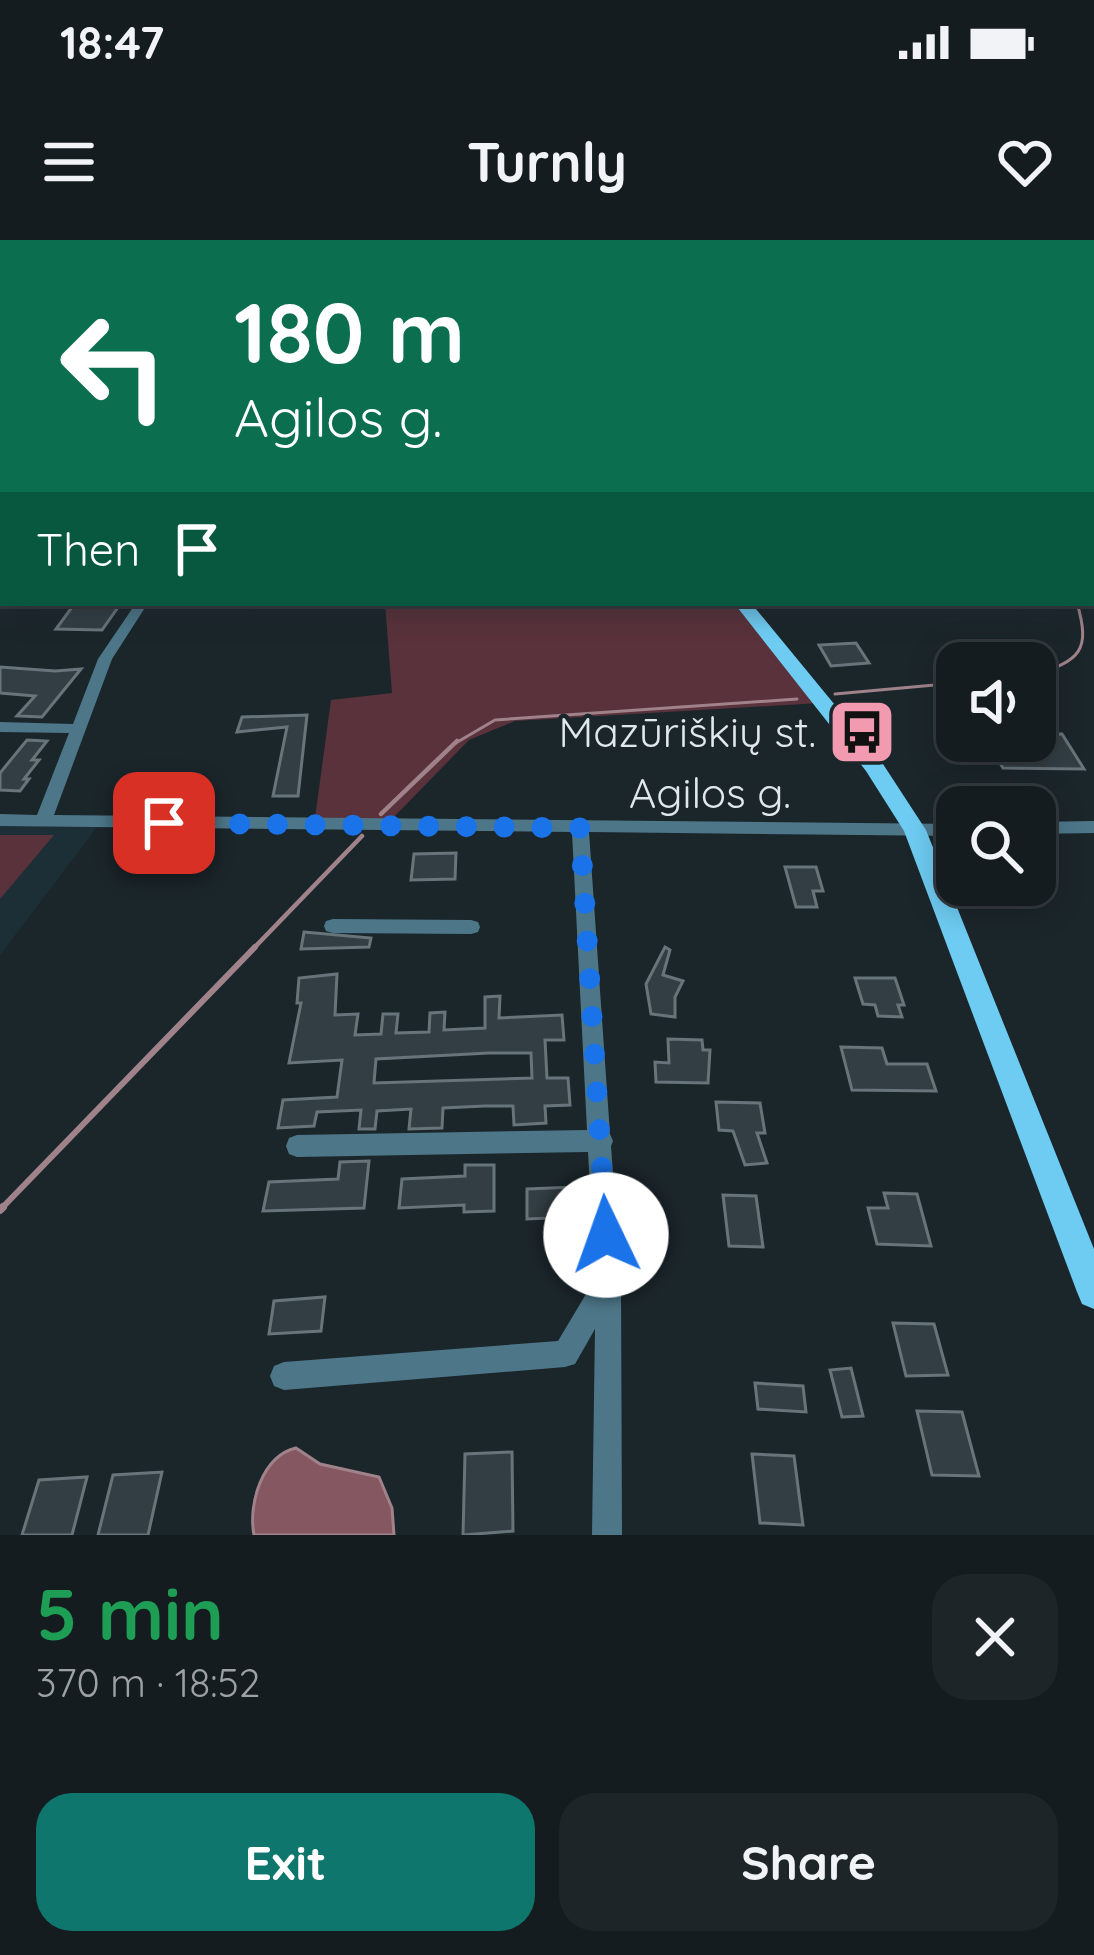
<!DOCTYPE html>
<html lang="en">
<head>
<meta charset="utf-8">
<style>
  body { margin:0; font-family:Quicksand,sans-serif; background:#1d2529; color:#f1f3f6; height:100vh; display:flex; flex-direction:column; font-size:45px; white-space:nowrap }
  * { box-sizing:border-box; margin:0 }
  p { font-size:39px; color:#9da1a5 }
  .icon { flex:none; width:66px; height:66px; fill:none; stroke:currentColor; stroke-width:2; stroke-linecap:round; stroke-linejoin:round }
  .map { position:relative; height:1295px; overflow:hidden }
  .sheet { display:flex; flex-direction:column; background:#141c20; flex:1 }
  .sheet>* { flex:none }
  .banner { position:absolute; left:0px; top:0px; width:1095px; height:366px; box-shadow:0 6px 30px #0003,0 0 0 3px #333a3e; background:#0b6e4f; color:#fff; overflow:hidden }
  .controls { position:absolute; left:936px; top:402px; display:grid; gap:24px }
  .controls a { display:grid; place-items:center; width:120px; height:120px; border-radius:24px; background:#141c20; box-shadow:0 6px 30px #0003,0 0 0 3px #333a3e; font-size:60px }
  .pin { position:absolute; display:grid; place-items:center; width:102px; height:102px; color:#fff; margin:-51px; border-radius:24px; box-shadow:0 6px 18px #0006 }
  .me { position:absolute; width:132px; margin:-66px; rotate:357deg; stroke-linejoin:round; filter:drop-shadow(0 0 9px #0008) }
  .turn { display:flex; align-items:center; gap:42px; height:252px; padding:0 36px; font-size:54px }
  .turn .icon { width:156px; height:156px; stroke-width:2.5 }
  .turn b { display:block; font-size:84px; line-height:102px }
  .then { display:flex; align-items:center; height:114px; padding:0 36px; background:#0003; gap:24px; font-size:45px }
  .round { display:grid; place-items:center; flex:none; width:126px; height:126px; border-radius:36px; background:#1d2529 }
  .head { display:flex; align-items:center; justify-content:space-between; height:204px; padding:0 36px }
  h1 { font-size:72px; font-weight:700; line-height:90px; color:#1e9e55 }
  .button { display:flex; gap:24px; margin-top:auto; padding:24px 36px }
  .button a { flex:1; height:138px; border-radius:36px; background:#0f766e; color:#fff; font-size:48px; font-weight:700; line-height:138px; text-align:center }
  .button a+a { background:#1d2529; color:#f1f3f6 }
  .status { display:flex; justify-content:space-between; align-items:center; height:84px; padding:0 60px; background:#141c20; direction:ltr }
  .status svg { height:33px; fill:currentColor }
  header { display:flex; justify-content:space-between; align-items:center; height:156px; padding:0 36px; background:#141c20; font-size:54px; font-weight:700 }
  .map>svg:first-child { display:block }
  .built { fill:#1c2f37 }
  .green { fill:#59323b }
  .water { fill:#845761; stroke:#a0828a; stroke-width:3 }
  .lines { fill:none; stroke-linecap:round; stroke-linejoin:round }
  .stream-far3 { stroke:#a0828a; stroke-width:3 }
  .stream-far2 { stroke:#a0828a; stroke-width:4.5 }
  .stream-far1 { stroke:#a0828a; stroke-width:6 }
  .stream { stroke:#a0828a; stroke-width:8 }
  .building { fill:#323e43; stroke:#67747a; stroke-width:3; fill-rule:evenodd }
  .minor { fill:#4d7789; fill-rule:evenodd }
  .major { fill:#6ecbf1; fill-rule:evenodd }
  .route { stroke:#1a73e8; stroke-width:21; stroke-dasharray:0 37.8 }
  .labels { text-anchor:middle; stroke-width:9; stroke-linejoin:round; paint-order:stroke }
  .poi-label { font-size:42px; fill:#e0e8eb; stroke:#1b262b; text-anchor:end }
  .street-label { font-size:42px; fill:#e0e8eb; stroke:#1b262b }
</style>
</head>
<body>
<div class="status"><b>18:47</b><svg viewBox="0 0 49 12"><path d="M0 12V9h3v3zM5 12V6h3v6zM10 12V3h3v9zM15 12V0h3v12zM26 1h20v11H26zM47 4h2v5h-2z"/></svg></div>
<header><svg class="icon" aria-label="menu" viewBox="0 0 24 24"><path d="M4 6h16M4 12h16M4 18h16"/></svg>Turnly<svg class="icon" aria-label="heart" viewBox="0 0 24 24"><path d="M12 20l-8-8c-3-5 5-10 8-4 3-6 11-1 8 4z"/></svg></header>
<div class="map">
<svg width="1094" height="1295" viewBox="0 0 1094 1295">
  <rect width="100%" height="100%" fill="#1b262b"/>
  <path class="built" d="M0 585 97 587 0 715Z"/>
  <g class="green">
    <path d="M385 363H736L819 463 515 481 469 500 391 580 315 578 331 460 392 453Z"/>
    <path d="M0 595H54L0 659Z"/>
  </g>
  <path class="water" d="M296 1208 320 1224 379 1237 392 1268 394 1295H254C248 1264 262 1216 296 1208Z"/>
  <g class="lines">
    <g class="stream-far3">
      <path d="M1035 435C1080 420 1091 411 1077 363"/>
      <path d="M835 454 957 443"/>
      <path d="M454 504 495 480 797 459"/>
    </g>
    <g class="stream-far2">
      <path d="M381 574 457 501"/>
      <path d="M252 710 362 596"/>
    </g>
    <path class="stream-far1" d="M0 970 255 707"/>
    <path class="stream" d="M0 970 3 967"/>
  </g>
  <g class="building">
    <path d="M75 363H121L102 390 56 389Z"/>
    <path d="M856 403 869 423 831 426 819 405Z"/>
    <path d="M0 427 55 431 81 429 42 477 17 476 35 456 0 453Z"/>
    <path d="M307 475 298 556H273L287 487 237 492 242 477Z"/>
    <path d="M1044 494H1062L1084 529 1003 528 995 515H1021L1015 505H1052Z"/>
    <path d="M27 500 47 501 32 520H39L24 539H29L20 551 0 550V533Z"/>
    <path d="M456 613 455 639 411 640 414 614Z"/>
    <path d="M785 627H816L823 651H813L817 667H796Z"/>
    <path d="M304 692 371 698 369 707 301 709Z"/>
    <path d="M665 707 670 710 663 735 683 741 675 757V777L651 774 646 744Z"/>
    <path d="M337 734 335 775 358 774 355 795 381 794 383 774H398L396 793 429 792 430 773 445 772 444 790 485 788V757L500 756 499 778 562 775 564 800H545L547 838H568L570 865 545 866 546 883 514 885 513 866H485L443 868 442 888 409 889 411 869 377 871 375 889H359L361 870 317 872 314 886 278 888 283 860 337 857 342 820 289 823 301 763H297L299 738ZM489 813H531L532 838 374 843 376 819Z"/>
    <path d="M855 738H895L904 765H898L902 777 878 776 875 765 863 764Z"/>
    <path d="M668 799 702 800 703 810H710L708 843 656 842 655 822 669 823Z"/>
    <path d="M841 807 882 808 887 824H927L936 851 852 850Z"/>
    <path d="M716 862 760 863 765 893H757L767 923 745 925 733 891 719 890Z"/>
    <path d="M369 921 364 968 263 971 269 942 338 939 340 922Z"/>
    <path d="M465 925H494V971L464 972V965L399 968 402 939 465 936Z"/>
    <path d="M575 947V977L527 979V949Z"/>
    <path d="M884 953 917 954 931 1006 877 1004 868 968H888Z"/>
    <path d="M723 955 756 956 763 1007 729 1006Z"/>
    <path d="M325 1057 321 1091 269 1094 274 1061Z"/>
    <path d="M893 1083 934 1084 948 1135 906 1136Z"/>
    <path d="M851 1128 863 1176 842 1177 830 1130Z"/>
    <path d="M755 1143 803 1146 806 1172 758 1169Z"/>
    <path d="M917 1171 962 1172 979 1236 932 1235Z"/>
    <path d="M512 1212 513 1291 463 1295 465 1214Z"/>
    <path d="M752 1214 794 1216 803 1285 760 1283Z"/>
    <path d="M162 1232 148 1295H98L113 1235Z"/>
    <path d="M87 1237 72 1295H22L39 1240Z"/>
  </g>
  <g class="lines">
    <g class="minor">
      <rect x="0" y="243" width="3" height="6"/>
      <rect x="0" y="331" width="3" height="8"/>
      <path d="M136 363H148L112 419 54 575 957 584V596L589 592 610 894 613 901 611 906 621 1042 622 1295H592L595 1089 575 1124 565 1127 284 1150 274 1146 270 1136 274 1126 284 1122 558 1101 595 1039 588 912 297 917 289 914 286 906 289 898 297 895 587 890 572 592 0 586V574L37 575 69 493 0 492V482L73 484 98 419Z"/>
      <path d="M1094 581V593L1035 594V582Z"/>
      <path d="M333 679 471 680 478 682 480 687 478 692 471 694 333 693 326 691 324 686 326 681Z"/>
    </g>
    <path class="major" d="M734 363H751L881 521 926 590 1094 1009V1069L1082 1064 1077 1052 904 591 866 531Z"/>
  </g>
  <linearGradient id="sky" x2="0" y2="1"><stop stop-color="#0f1518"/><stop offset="0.53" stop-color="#394755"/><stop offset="1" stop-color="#394755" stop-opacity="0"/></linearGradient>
  <rect width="1094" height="390" fill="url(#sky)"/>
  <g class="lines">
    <path class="route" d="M164 583 580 588 606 995"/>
  </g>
  <defs>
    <symbol id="bus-square" viewBox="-11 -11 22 22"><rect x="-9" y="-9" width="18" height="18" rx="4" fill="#f29aaf" stroke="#1b262b"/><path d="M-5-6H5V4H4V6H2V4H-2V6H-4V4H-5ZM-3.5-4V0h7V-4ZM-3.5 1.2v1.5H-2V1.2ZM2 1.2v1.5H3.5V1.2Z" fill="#111"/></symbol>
  </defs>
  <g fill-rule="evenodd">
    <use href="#bus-square" x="824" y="454" width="76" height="76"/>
  </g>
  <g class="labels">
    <g class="poi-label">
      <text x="816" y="507">Mazūriškių st.</text>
    </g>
    <g class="street-label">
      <text x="710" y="568">Agilos g.</text>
    </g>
  </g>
</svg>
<div class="controls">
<a><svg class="icon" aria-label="sound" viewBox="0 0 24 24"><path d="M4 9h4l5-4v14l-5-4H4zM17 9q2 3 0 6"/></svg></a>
<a><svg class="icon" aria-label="search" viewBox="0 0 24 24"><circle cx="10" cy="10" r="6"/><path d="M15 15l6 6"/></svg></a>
</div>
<div class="pin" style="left:164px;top:583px;background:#d93025"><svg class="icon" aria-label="arrive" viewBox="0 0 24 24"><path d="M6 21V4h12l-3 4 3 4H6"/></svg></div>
<svg class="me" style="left:606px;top:995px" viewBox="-20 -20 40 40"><circle r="19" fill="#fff"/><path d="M0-13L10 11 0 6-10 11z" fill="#1a73e8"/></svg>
<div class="banner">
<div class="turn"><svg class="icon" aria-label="left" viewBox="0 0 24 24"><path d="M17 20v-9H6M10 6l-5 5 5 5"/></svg><div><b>180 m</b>Agilos g.</div></div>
<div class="then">Then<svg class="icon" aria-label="arrive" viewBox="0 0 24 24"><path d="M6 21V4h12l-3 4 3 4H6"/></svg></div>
</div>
</div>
<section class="sheet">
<div class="head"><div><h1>5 min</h1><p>370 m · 18:52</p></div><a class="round"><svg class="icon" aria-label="close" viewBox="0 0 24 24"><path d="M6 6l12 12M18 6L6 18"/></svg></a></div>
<div class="button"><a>Exit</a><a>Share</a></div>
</section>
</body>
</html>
